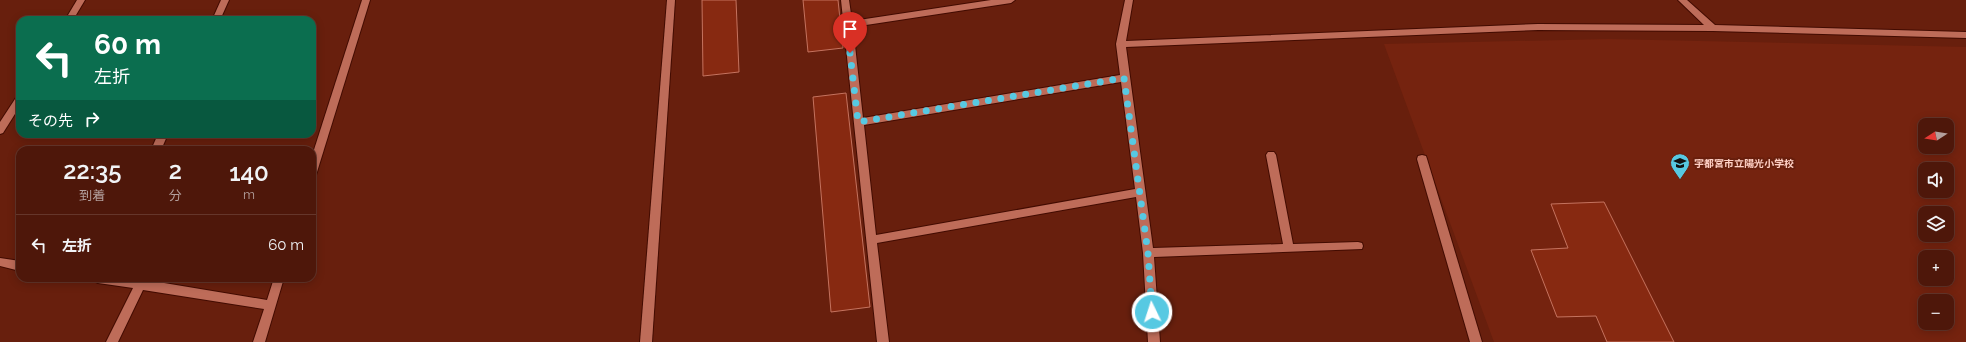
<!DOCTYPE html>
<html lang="ja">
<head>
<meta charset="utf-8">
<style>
  body { margin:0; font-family:Raleway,"Noto Sans JP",sans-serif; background:#582418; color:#f1f3f6; height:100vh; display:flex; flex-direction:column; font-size:15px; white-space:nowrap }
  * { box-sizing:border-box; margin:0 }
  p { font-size:13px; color:#b39f9c }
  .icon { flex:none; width:22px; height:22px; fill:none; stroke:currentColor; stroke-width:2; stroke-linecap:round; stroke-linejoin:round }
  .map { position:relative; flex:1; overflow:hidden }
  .details { position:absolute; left:16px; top:146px; width:300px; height:136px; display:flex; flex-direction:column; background:#4e170a; border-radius:12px; box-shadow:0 2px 10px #0003,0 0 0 1px #65362b }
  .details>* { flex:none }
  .banner { position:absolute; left:16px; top:16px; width:300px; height:122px; border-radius:12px; box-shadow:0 2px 10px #0003,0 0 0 1px #65362b; background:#0b6e4f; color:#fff; overflow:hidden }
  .needle { width:26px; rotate:258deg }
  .buttons { position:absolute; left:1918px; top:118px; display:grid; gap:8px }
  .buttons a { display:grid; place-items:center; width:36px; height:36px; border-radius:8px; background:#4e170a; box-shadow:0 2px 10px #0003,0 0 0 1px #65362b; font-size:20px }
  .pin { position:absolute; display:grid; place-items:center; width:34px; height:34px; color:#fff; margin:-41px -17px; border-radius:50% 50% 50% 0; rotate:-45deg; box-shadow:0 0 4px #0007 }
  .pin .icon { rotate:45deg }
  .me { position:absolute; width:44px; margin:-22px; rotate:356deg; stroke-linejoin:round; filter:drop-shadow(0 0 3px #0008) }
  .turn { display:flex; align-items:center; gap:14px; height:84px; padding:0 12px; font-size:18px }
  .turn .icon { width:52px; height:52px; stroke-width:2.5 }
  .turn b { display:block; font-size:28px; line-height:34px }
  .then { display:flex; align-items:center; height:38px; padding:0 12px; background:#0003; gap:8px; font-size:15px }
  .eta { display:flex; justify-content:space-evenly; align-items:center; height:68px; text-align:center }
  .eta b { font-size:24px; font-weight:600; line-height:28px }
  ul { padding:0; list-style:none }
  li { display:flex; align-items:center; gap:12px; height:60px; padding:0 12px; border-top:1px solid #65362b }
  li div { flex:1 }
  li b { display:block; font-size:15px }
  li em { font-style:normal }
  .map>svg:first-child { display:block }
  .built { fill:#75230f; fill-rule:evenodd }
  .building { fill:#872911; stroke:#c5735f }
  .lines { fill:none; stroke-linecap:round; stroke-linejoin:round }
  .street-casing { stroke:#420b01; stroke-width:2 }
  .street { fill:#be6c59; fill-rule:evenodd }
  .route { stroke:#57c9e2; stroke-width:7; stroke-dasharray:0 12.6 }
  .labels { text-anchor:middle; stroke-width:4; stroke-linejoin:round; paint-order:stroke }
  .poi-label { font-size:10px; font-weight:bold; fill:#ffd1c6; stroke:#681f0d; text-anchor:start }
</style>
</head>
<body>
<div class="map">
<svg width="1966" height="342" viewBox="0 0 1966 342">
  <rect width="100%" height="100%" fill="#681f0d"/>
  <path class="built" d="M1608 39 1966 47V342H1494L1384 44ZM1925 125H1947V147H1925ZM1925 169H1947V191H1925ZM1925 213H1947V235H1925ZM1925 257H1947V279H1925ZM1925 301H1947V323H1925Z"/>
  <g class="building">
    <path d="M702 0H736L739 72 703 76Z"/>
    <path d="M803 0H838L843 48 808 52Z"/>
    <path d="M846 93 870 307 831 312 813 97Z"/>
    <path d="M1604 202 1674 342H1607L1596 316 1557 317 1531 250 1568 248 1551 204Z"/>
  </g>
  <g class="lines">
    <defs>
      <g id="street">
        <path d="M77 0H85L73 20H65Z"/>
        <path d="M221 0H229L220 20H212Z"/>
        <path d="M362 0H370L317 172 316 175 312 176V156Z"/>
        <path d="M667 0H675L652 342H640Z"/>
        <path d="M841 0H849L852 21 991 0H1015L1011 3 853 27 863 118 1120 75 1116 44 1125 0H1133L1126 41 1538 24 1704 25 1678 0H1687L1715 25 1966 32V38L1713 31 1538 30 1126 47 1153 248 1283 244 1266 155 1268 152H1274L1276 155 1293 244 1358 242 1362 243 1363 246 1362 249 1154 257 1160 342H1148L1143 253 1136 197 877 243 889 342H877ZM1121 82 1135 189 876 235 864 125Z"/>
        <path d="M20 94V106L3 133 0 134V122L17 96Z"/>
        <path d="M158 134H168L161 150H151Z"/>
        <path d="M1422 155 1426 156 1427 159 1482 342H1470L1417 159 1418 156Z"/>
        <path d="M0 258 20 261V271L0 266Z"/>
        <path d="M93 278 140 279 267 300 274 278H284L265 342H253L264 309 143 290 118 342H106L133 288 98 283 94 281Z"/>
      </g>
    </defs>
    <use href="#street" class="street-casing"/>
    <use href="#street" class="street"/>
  </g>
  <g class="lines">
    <path class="route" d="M850 53 858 122 1124 78 1148 253 1152 312"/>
  </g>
  <defs>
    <symbol id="school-pin" viewBox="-11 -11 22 30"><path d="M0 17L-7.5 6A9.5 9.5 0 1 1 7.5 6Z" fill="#57c9e2" stroke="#681f0d"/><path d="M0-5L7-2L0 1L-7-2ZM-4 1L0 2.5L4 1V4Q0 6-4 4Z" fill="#111"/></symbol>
  </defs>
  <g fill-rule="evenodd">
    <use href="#school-pin" x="1669" y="152" width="22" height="30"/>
  </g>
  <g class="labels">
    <g class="poi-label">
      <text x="1694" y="167">宇都宮市立陽光小学校</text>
    </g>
  </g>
</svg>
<div class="buttons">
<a><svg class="needle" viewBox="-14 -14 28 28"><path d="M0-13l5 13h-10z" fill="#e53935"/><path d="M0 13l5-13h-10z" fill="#b39f9c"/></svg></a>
<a><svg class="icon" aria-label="sound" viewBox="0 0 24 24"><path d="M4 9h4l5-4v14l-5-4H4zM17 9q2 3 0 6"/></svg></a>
<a><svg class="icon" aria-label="layers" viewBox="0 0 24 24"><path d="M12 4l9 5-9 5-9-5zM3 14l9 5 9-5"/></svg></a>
<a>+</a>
<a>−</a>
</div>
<div class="pin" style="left:850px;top:53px;background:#d93025"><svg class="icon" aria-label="arrive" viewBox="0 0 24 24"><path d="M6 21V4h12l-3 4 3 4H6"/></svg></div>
<svg class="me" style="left:1152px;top:312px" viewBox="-20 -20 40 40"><circle r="17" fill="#57c9e2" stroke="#fff" stroke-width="3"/><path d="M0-11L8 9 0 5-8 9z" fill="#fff"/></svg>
<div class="banner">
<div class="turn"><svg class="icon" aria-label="left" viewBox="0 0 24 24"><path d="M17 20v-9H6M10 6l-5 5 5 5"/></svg><div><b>60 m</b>左折</div></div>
<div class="then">その先<svg class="icon" aria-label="right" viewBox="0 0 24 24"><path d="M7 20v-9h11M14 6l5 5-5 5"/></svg></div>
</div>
<section class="details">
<div class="eta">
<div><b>22:35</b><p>到着</p></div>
<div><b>2</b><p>分</p></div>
<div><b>140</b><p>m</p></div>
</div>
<ul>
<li><svg class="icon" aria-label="left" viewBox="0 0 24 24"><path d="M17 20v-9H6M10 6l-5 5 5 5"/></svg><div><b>左折</b></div><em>60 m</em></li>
</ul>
</section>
</div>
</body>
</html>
